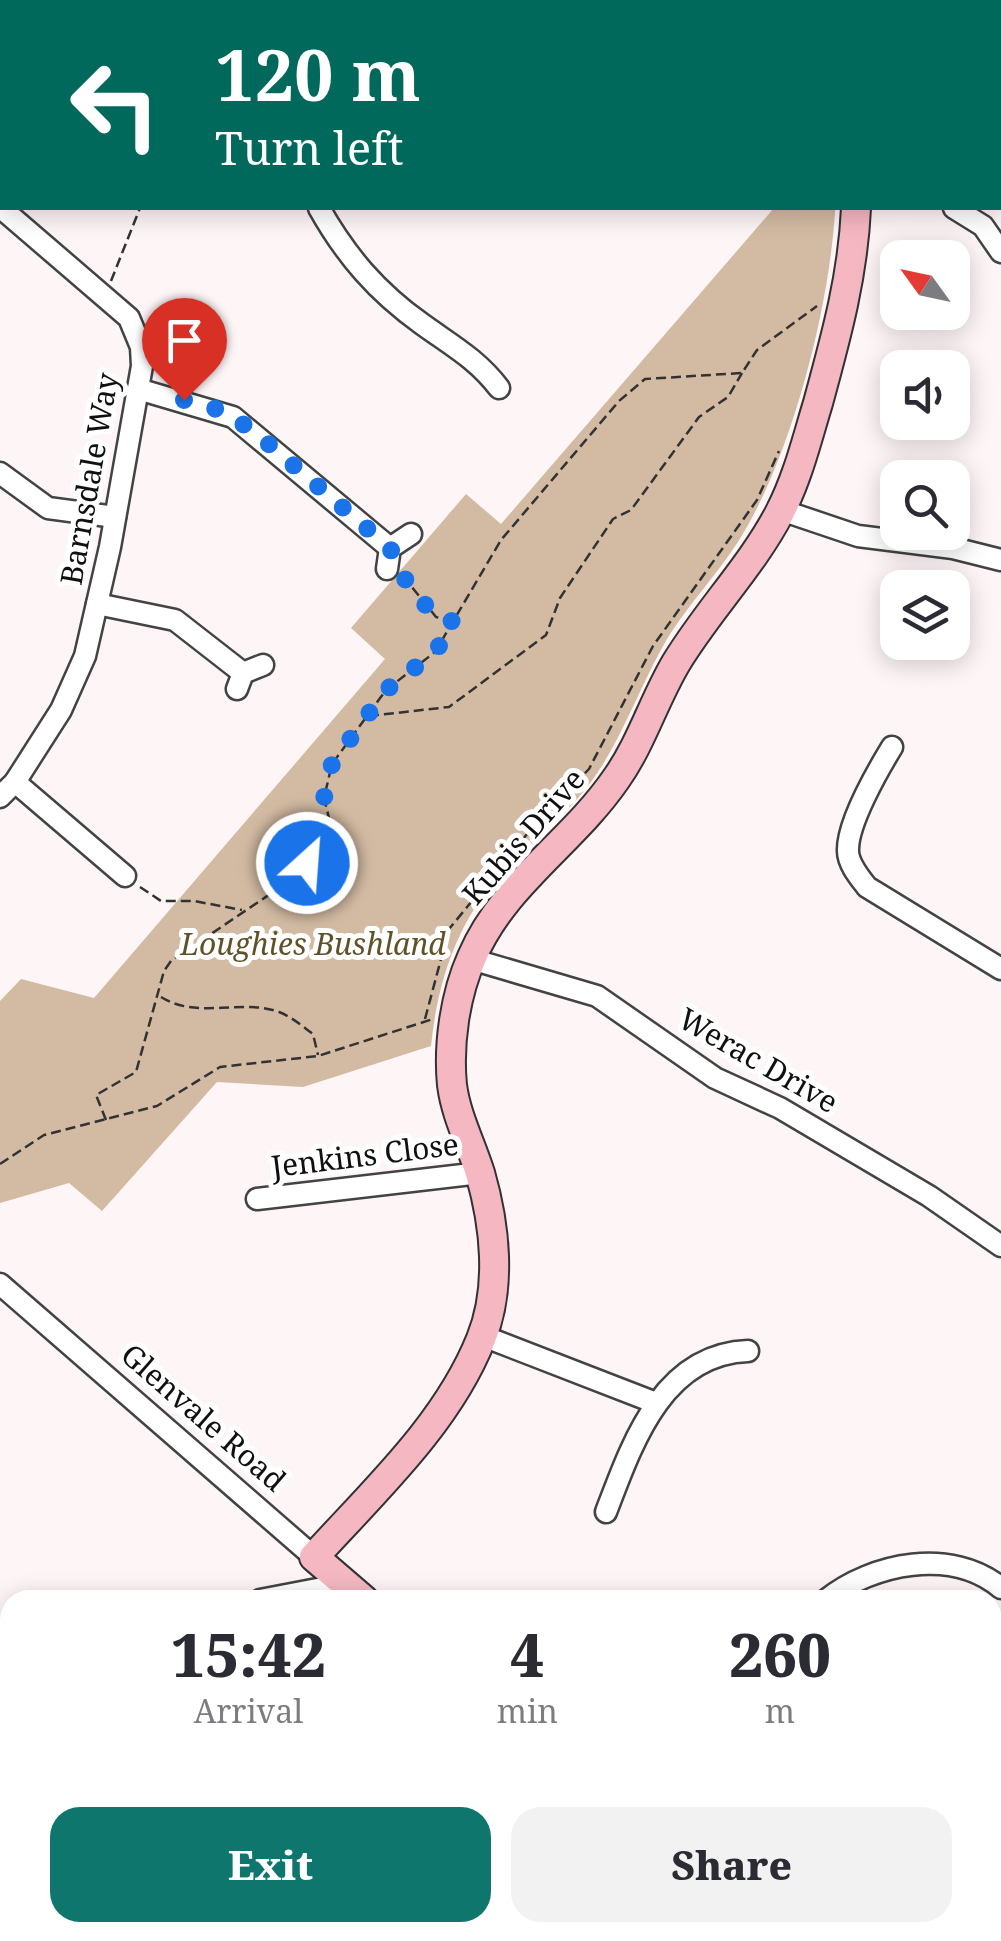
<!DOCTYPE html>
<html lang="en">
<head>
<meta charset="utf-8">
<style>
  body { margin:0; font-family:"Noto Serif",serif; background:#f2f2f3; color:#2b2b33; height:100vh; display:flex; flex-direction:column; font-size:38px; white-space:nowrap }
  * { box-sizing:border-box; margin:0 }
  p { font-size:32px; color:#7c7c81 }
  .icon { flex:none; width:55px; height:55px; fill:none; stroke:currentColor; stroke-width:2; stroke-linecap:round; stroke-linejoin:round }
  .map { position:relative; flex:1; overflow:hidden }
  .side { position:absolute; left:0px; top:1590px; width:1002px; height:352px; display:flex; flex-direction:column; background:#fff; border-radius:30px 30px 0 0; box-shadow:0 5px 25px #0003 }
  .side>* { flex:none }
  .hud { position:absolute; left:0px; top:0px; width:1002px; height:210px; box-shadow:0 5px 25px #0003; background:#00695c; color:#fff; overflow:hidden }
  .needle { width:65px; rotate:303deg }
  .buttons { position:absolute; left:880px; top:240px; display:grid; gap:20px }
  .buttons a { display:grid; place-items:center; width:90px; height:90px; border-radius:20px; background:#fff; box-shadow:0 5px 25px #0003; font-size:50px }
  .pin { position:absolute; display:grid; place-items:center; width:85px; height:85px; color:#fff; margin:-102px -42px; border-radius:50% 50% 50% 0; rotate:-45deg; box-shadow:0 0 10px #0007 }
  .pin .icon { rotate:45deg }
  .me { position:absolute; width:110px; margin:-55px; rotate:26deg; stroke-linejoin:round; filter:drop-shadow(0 0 8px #0008) }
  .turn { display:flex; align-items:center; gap:35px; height:210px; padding:0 50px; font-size:45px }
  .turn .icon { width:130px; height:130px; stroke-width:2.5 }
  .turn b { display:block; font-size:70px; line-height:85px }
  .eta { display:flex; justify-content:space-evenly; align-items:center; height:170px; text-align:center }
  .eta b { font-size:60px; font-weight:800; line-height:70px }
  .action { display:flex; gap:20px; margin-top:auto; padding:20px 50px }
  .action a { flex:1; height:115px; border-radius:30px; background:#0f766e; color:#fff; font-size:40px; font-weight:800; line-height:115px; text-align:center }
  .action a+a { background:#f2f2f3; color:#2b2b33 }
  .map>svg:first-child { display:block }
  .forest { fill:#d3bba3 }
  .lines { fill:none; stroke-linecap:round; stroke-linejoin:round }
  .street-casing { stroke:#434343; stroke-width:25 }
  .secondary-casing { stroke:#323232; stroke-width:32 }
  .path { stroke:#323232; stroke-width:2.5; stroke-dasharray:10 5; stroke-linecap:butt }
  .street { stroke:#fff; stroke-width:20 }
  .secondary { stroke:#f5b8c2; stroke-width:28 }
  .route { stroke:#1a73e8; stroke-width:18; stroke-dasharray:0 32.4 }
  .labels { text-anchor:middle; stroke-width:10; stroke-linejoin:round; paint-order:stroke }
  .street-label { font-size:30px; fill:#101010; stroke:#fff }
  .park-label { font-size:30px; font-style:italic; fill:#605228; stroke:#fff }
</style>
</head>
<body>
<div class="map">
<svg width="1001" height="1941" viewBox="0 0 1001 1941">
  <rect width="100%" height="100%" fill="#fef5f7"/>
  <path class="forest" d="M774 208H835V212C829 309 792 454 741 537 717 576 684 608 662 648 637 693 621 741 591 782 568 813 538 837 511 863 460 913 438 977 431 1046L303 1087 217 1082 102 1211 69 1183 0 1203V1001L21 979 94 998 385 659 351 628 466 494 501 524Z"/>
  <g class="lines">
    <defs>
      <g id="street">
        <path d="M491 0 492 2"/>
        <path d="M217 2V0"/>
        <path d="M448 2 450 0"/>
        <path d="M637 2V0"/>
        <path d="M0 207 129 318 141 347 142 366 110 547 85 656 61 710 15 782 0 797"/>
        <path d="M319 208C346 256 377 292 422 324 451 345 477 359 499 388"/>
        <path d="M954 208 983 226 1001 252"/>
        <path d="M138 389 233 417 390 548"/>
        <path d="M0 473 48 508 115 517"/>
        <path d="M781 510 858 536 953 548 1001 560"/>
        <path d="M387 569 390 548 411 534"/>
        <path d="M97 604 175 620 243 673"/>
        <path d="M237 689 243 673 263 665"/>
        <path d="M892 747C878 770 847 824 848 851 848 864 860 878 867 887L1001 969"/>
        <path d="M15 782 125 876"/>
        <path d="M471 959 597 996 715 1078 780 1108 929 1196 1001 1246"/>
        <path d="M257 1199 480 1173"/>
        <path d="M0 1284 314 1557"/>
        <path d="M483 1336 656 1403"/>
        <path d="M606 1512C632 1444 662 1354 748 1351"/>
        <path d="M260 1600 328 1587 337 1577"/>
        <path d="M826 1600C872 1563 952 1547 1001 1588"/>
        <path d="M0 1638 10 1637"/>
      </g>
      <g id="secondary">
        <path d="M854 0V2"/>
        <path d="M364 1600 314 1557C374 1491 447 1424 481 1339 502 1287 495 1225 480 1173 471 1144 456 1116 452 1085 448 1044 455 995 472 957 503 884 572 843 616 779 641 744 654 700 676 663 708 610 752 566 780 512 798 477 807 439 818 403 836 337 853 276 856 208"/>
        <path d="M751 1932 760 1941"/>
      </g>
    </defs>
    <use href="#street" class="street-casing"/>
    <use href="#secondary" class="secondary-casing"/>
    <g class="path">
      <path d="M943 2 945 0"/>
      <path d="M111 281 140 208"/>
      <path d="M403 576 436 617 454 622"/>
      <path d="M369 716 449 707 546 635 560 598 613 519 631 510 699 417 728 397 742 373"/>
      <path d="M140 887 161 901H194L242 910"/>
      <path d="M161 997C198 1020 242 998 279 1012 292 1017 302 1026 313 1034L318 1055"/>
      <path d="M425 1019 449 929 532 828 589 769 653 646 757 500 779 451"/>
      <path d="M106 1120 96 1095 136 1072 164 971 171 961 279 888 307 863 325 832 329 818 324 798 332 764 386 690 435 652 501 540 619 401 645 379 742 373 757 350 817 306"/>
      <path d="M0 1164 44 1135 157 1106 220 1067 318 1056 433 1019"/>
    </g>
    <use href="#street" class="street"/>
    <use href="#secondary" class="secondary"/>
  </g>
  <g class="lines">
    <path class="route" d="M184 400 214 408 250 428 390 548 408 585 436 617 455 622 435 652 386 690 332 764 324 798 329 818 326 832 307 863"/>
  </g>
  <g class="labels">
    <g class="street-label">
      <text transform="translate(90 479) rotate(-80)" y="10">Barnsdale Way</text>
      <text transform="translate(524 837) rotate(-49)" y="10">Kubis Drive</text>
      <text transform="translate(758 1061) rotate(30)" y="10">Werac Drive</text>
      <text transform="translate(365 1156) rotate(-7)" y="10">Jenkins Close</text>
      <text transform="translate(203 1418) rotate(41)" y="10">Glenvale Road</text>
    </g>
    <g class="park-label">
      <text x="313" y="955">Loughies Bushland</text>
    </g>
  </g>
</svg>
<div class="buttons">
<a><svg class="needle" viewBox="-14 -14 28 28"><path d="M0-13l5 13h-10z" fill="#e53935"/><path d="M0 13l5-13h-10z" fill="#7c7c81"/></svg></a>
<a><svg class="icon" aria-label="sound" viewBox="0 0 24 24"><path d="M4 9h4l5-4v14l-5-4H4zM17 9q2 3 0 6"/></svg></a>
<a><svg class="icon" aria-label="search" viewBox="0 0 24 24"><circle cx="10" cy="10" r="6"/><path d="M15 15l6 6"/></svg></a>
<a><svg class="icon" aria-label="layers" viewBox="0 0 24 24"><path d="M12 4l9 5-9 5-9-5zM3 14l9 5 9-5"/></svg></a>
</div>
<div class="pin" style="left:184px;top:400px;background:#d93025"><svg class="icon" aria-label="arrive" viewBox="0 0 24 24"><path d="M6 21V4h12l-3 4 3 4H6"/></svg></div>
<svg class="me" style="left:307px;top:863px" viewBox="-20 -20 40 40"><circle r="17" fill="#1a73e8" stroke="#fff" stroke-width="3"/><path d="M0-11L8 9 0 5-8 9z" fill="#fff"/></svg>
<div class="hud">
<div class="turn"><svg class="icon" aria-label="left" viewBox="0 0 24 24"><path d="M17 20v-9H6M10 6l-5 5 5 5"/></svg><div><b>120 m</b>Turn left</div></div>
</div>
<section class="side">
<div class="eta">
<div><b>15:42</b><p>Arrival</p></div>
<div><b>4</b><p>min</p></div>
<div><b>260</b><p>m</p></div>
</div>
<div class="action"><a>Exit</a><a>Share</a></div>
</section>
</div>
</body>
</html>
